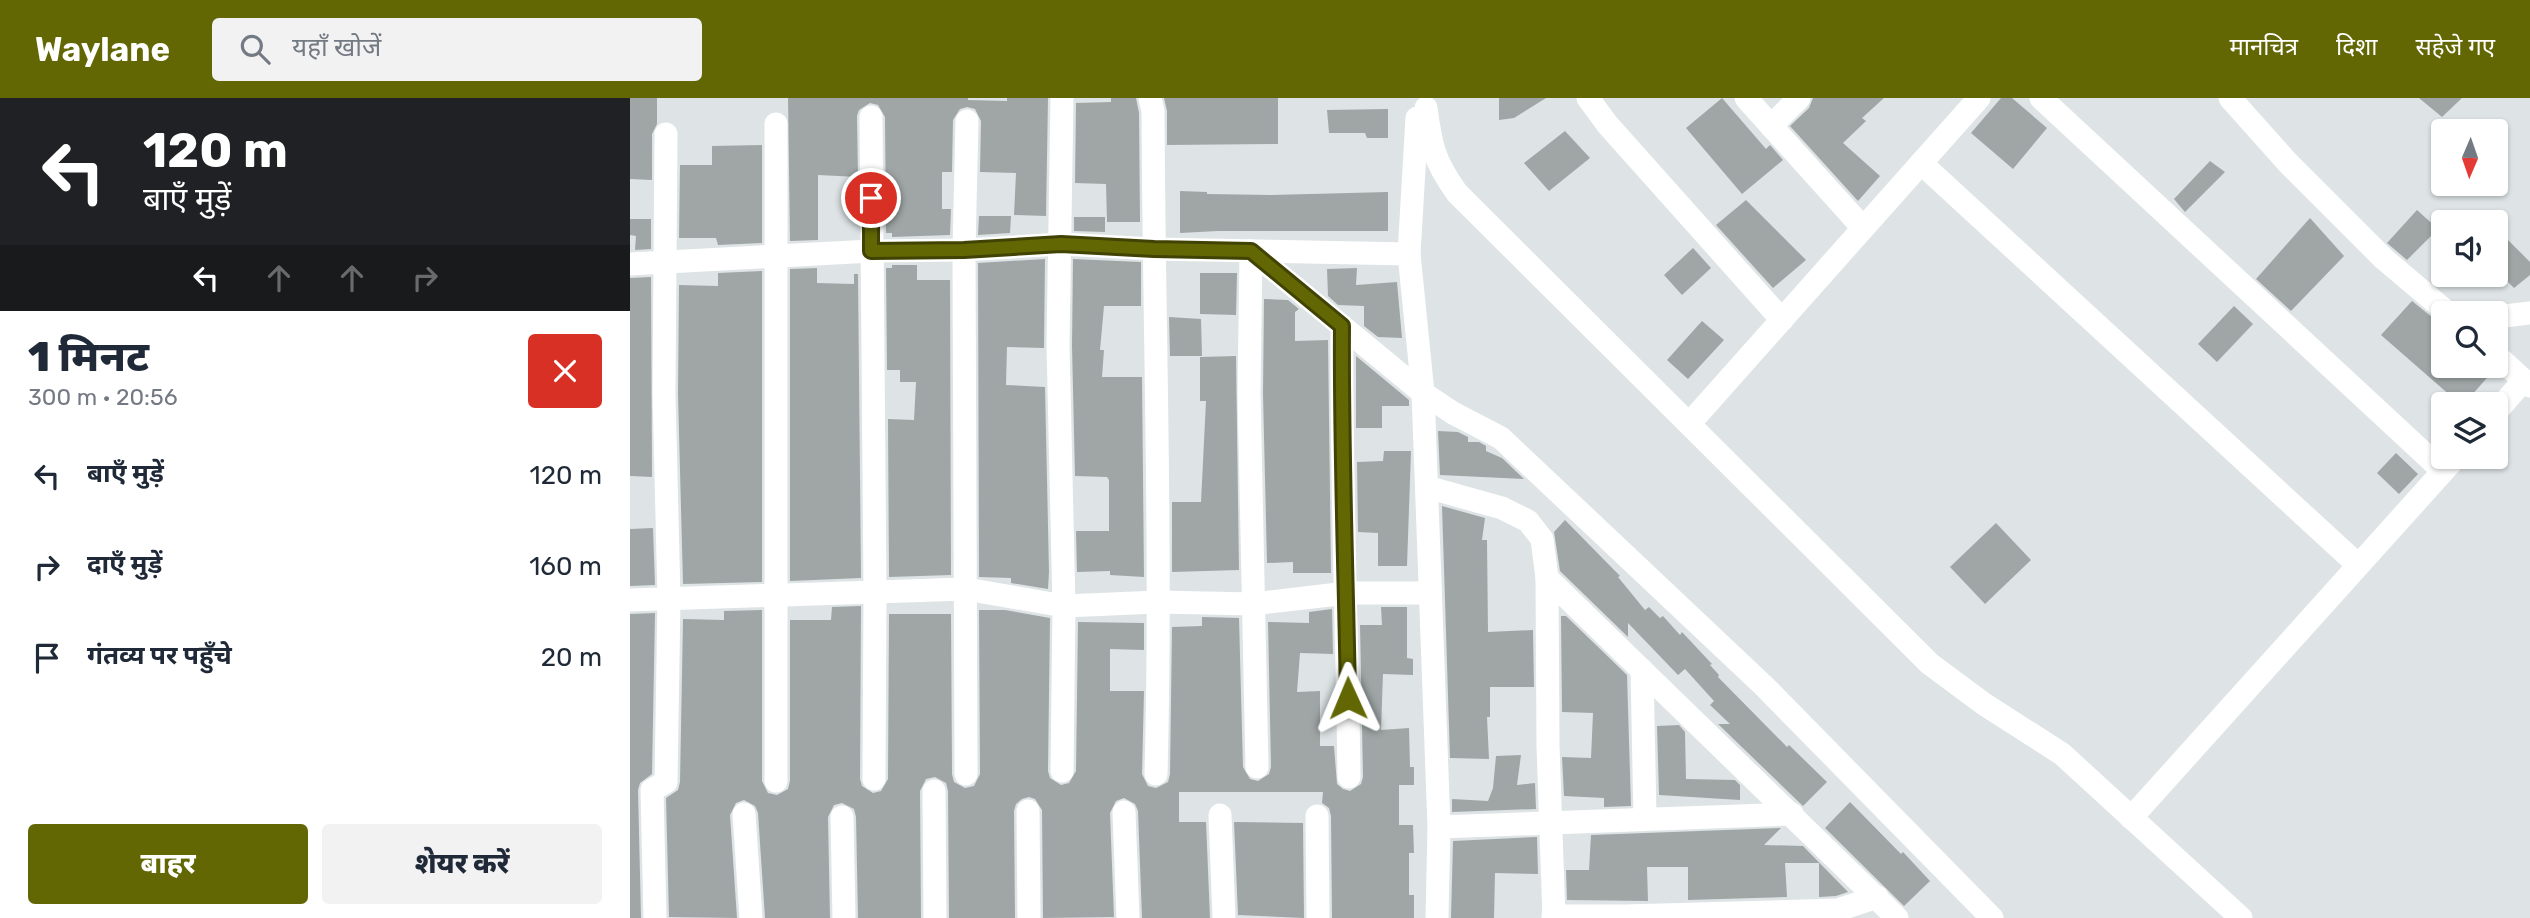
<!DOCTYPE html>
<html lang="hi">
<head>
<meta charset="utf-8">
<style>
  body { margin:0; font-family:Rubik,"Noto Sans Devanagari",sans-serif; background:#f2f2f3; color:#1f2937; height:100vh; display:flex; flex-direction:column; font-size:26px; white-space:nowrap }
  * { box-sizing:border-box; margin:0 }
  p { font-size:23px; color:#747a83 }
  .icon { flex:none; width:38px; height:38px; fill:none; stroke:currentColor; stroke-width:2; stroke-linecap:round; stroke-linejoin:round }
  .map { position:relative; flex:1; overflow:hidden }
  .drawer { display:flex; flex-direction:column; background:#fff; width:630px }
  .drawer>* { flex:none }
  .banner { background:#202124; color:#fff; overflow:hidden }
  .needle { width:46px; rotate:182deg }
  .buttons { position:absolute; left:1801px; top:21px; display:grid; gap:14px }
  .buttons a { display:grid; place-items:center; width:77px; height:77px; border-radius:7px; background:#fff; box-shadow:0 2px 5px #0004; font-size:35px }
  .pin { position:absolute; display:grid; place-items:center; width:60px; height:60px; color:#fff; margin:-30px; border:4px solid #fff; border-radius:50%; box-shadow:0 2px 7px #0007 }
  .me { position:absolute; width:77px; margin:-38px; rotate:359deg; stroke-linejoin:round; filter:drop-shadow(0 0 5px #0008) }
  .turn { display:flex; align-items:center; gap:24px; height:147px; padding:0 28px; font-size:32px }
  .turn .icon { width:91px; height:91px; stroke-width:2.5 }
  .turn b { display:block; font-size:49px; line-height:60px }
  .lanes { display:flex; align-items:center; height:66px; padding:0 28px; background:#0003; justify-content:center; gap:35px; direction:ltr }
  .lanes .off { opacity:.35 }
  .round { display:grid; place-items:center; flex:none; width:74px; height:74px; border-radius:7px; background:#f2f2f3 }
  .overview { display:flex; align-items:center; justify-content:space-between; height:119px; padding:0 28px }
  h1 { font-size:42px; font-weight:800; line-height:52px }
  .primary-button { display:flex; gap:14px; margin-top:auto; padding:14px 28px }
  .primary-button a { flex:1; height:80px; border-radius:7px; background:#626704; color:#fff; font-size:28px; font-weight:800; line-height:80px; text-align:center }
  .primary-button a+a { background:#f2f2f3; color:#1f2937 }
  ul { padding:0; list-style:none }
  li { display:flex; align-items:center; gap:21px; height:91px; padding:0 28px }
  li div { flex:1 }
  li b { display:block; font-size:26px }
  li em { font-style:normal }
  header { display:flex; align-items:center; gap:42px; box-sizing:border-box; height:98px; padding:0 35px; background:#626704; color:#fff }
  header strong { font-size:33px }
  nav { display:flex; gap:38px; margin-inline-start:auto; font-size:24px }
  .search { width:490px; height:63px; background:#f2f2f3; display:flex; align-items:center; gap:18px; box-sizing:border-box; padding:0 24px; border-radius:7px; color:#747a83; font-size:26px }
  main { display:flex; flex:1; min-height:0 }
  .map>svg:first-child { display:block }
  .building { fill:#a0a6a6 }
  .lines { fill:none; stroke-linecap:round; stroke-linejoin:round }
  .street { stroke:#fff; stroke-width:23 }
  .route-casing { stroke:#404303; stroke-width:18 }
  .route { stroke:#626704; stroke-width:12 }
</style>
</head>
<body>
<header>
<strong>Waylane</strong>
<div class="search"><svg class="icon" aria-label="search" viewBox="0 0 24 24"><circle cx="10" cy="10" r="6"/><path d="M15 15l6 6"/></svg>यहाँ खोजें</div>
<nav><a>मानचित्र</a><a>दिशा</a><a>सहेजे गए</a></nav>
</header>
<main>
<section class="drawer">
<div class="banner">
<div class="turn"><svg class="icon" aria-label="left" viewBox="0 0 24 24"><path d="M17 20v-9H6M10 6l-5 5 5 5"/></svg><div><b>120 m</b>बाएँ मुड़ें</div></div>
<div class="lanes"><svg class="icon" aria-label="left" viewBox="0 0 24 24"><path d="M17 20v-9H6M10 6l-5 5 5 5"/></svg><svg class="icon off" aria-label="ahead" viewBox="0 0 24 24"><path d="M12 20V5M6 11l6-6 6 6"/></svg><svg class="icon off" aria-label="ahead" viewBox="0 0 24 24"><path d="M12 20V5M6 11l6-6 6 6"/></svg><svg class="icon off" aria-label="right" viewBox="0 0 24 24"><path d="M7 20v-9h11M14 6l5 5-5 5"/></svg></div>
</div>
<div class="overview"><div><h1>1 मिनट</h1><p>300 m · 20:56</p></div><a class="round" style="background:#d93025;color:#fff"><svg class="icon" aria-label="close" viewBox="0 0 24 24"><path d="M6 6l12 12M18 6L6 18"/></svg></a></div>
<ul>
<li><svg class="icon" aria-label="left" viewBox="0 0 24 24"><path d="M17 20v-9H6M10 6l-5 5 5 5"/></svg><div><b>बाएँ मुड़ें</b></div><em>120 m</em></li>
<li><svg class="icon" aria-label="right" viewBox="0 0 24 24"><path d="M7 20v-9h11M14 6l5 5-5 5"/></svg><div><b>दाएँ मुड़ें</b></div><em>160 m</em></li>
<li><svg class="icon" aria-label="arrive" viewBox="0 0 24 24"><path d="M6 21V4h12l-3 4 3 4H6"/></svg><div><b>गंतव्य पर पहुँचे</b></div><em>20 m</em></li>
</ul>
<div class="primary-button"><a>बाहर</a><a>शेयर करें</a></div>
</section>
<div class="map">
<svg width="1900" height="820" viewBox="0 0 1900 820">
  <rect width="100%" height="100%" fill="#dee4e6"/>
  <g class="building">
    <path d="M0 0H27V26L22 36V82L0 81Z"/>
    <path d="M158 0H338V2L377 3V0H418L416 118 384 117 386 75 350 74 351 23 345 11 337 9 330 11 323 22 322 74H312V111H321L320 137 262 139V135H256L255 19 248 7 240 5 229 12 227 18 228 79 188 77V142L160 143Z"/>
    <path d="M481 0H506L509 15 510 124H477L476 86 445 85 446 5 481 4Z"/>
    <path d="M534 0H648V46L537 47V13Z"/>
    <path d="M869 0H916L884 20 869 22Z"/>
    <path d="M1092 0 1136 51 1140 47 1153 62 1112 96 1056 30Z"/>
    <path d="M1183 0H1254L1232 20 1236 23 1213 45 1250 78 1228 103 1160 28 1179 10Z"/>
    <path d="M1371 0H1382L1417 30 1383 71 1341 35Z"/>
    <path d="M1789 0H1832L1812 19Z"/>
    <path d="M758 11V40H737L735 35H699L697 12Z"/>
    <path d="M935 33 960 60 919 93 894 65Z"/>
    <path d="M132 47V145L88 147 86 140H49L50 67H82V48Z"/>
    <path d="M1580 63 1595 74 1555 114 1544 101Z"/>
    <path d="M550 93 577 94V96L641 97 758 94V133H588L550 135Z"/>
    <path d="M1116 102 1176 162 1143 190 1086 127Z"/>
    <path d="M1787 112 1808 131 1777 162 1757 145Z"/>
    <path d="M349 118H381L380 135 348 137Z"/>
    <path d="M444 119H475V134L444 133Z"/>
    <path d="M1680 120 1714 158 1661 213 1626 181Z"/>
    <path d="M0 121H21V151L5 152 6 138 0 137Z"/>
    <path d="M1866 130 1900 164V177L1884 190 1866 172Z"/>
    <path d="M1063 150 1081 170 1052 197 1034 177Z"/>
    <path d="M415 161 414 250 377 249 376 287 415 289 419 474 418 491 381 485V480L349 479 348 165Z"/>
    <path d="M443 161 511 164V208H474L470 252H474L472 279H512L514 479 480 477V473L447 474 446 433H479V382L477 379 445 378 442 248Z"/>
    <path d="M262 167H287V182H320L321 477 259 479 258 321 284 322 286 284H270V272H257L256 170H262Z"/>
    <path d="M187 170V185L224 186V176H228L231 480 160 483V171Z"/>
    <path d="M727 170 726 187 767 184 772 240 748 239 734 228V208L708 207 698 198 697 171Z"/>
    <path d="M132 173V484L53 486 48 296 49 187 88 188V175Z"/>
    <path d="M570 175H607L606 217 570 216Z"/>
    <path d="M21 179 22 379 0 378V180Z"/>
    <path d="M634 201 658 202 669 211 665 214V243L698 242 701 475H663V464L637 465 633 296Z"/>
    <path d="M1782 203 1813 228V268H1857L1863 273 1834 306H1830L1751 237Z"/>
    <path d="M1604 208 1623 226 1587 264 1568 246Z"/>
    <path d="M539 219 571 221 572 258H540Z"/>
    <path d="M1072 223 1094 242 1058 281 1037 262Z"/>
    <path d="M606 258 609 472 542 474V404H571L576 303H570V259Z"/>
    <path d="M726 258 779 302V308H752V330H726Z"/>
    <path d="M808 333 828 334 838 339V344H849L856 348V353L872 360 894 381 810 377Z"/>
    <path d="M754 353H781L777 468H748V435L728 434 727 364 753 363Z"/>
    <path d="M1766 355 1788 376 1769 396 1747 375Z"/>
    <path d="M812 408 855 420 852 442H857L858 534 903 532 904 589H860V619H857L859 661 820 660Z"/>
    <path d="M935 422 990 478 988 479 1015 512 1019 509 1030 520 1033 518 1050 537 1052 534 1082 566 1080 567 1089 577 1088 579 1157 649 1159 647 1197 684 1173 708 1088 626H1100L1080 607 1084 603 1055 571 1048 577 998 525V539L930 473 924 434Z"/>
    <path d="M1366 425 1401 462 1355 506 1320 469Z"/>
    <path d="M23 430 25 487 0 488V431Z"/>
    <path d="M231 508 230 681 232 688 243 695 251 693 258 681 259 516H321L322 676 324 684 335 690 344 688 350 676 349 512H375L420 520 418 673 420 680 431 687 439 685 446 673 448 524 514 525V552L480 551V593H514L512 676 518 688 526 690 538 684 540 676 542 529 572 528V519L609 520 613 669 620 681 628 683 639 676 641 669 638 524 679 525V514L702 511 703 556 670 555 667 594 690 593V648H704L707 686 713 691 720 693 731 686 733 679 730 527H752L751 509H777V560L783 561V577L753 576 751 632 779 630 780 669H784V687H769V727H783L784 755H779V797H784V820H702L701 718 699 710 692 705 693 694H549V724H576L580 820H512L508 713 505 706 494 700 486 703 480 715 484 819 413 820 412 712 405 701 399 699 392 701 386 706 384 713 385 820H319L318 693 316 685 305 679 296 681 290 693 291 820H228L226 719 224 711 212 705 204 707 198 719 200 820H135L128 715 125 708 114 702 106 705 100 717 107 820 39 819 36 700 48 692 50 684 53 521 94 522V513L132 512V683L138 695 147 697 158 691 160 683V522H201L202 509Z"/>
    <path d="M25 515 22 676 10 685 8 692 11 820H0V516Z"/>
    <path d="M931 518H936L997 577 1001 708 974 709V700L934 698 932 659 961 660 963 615 932 614Z"/>
    <path d="M1049 627 1055 634 1056 681 1105 682 1110 687V702L1029 697 1027 628Z"/>
    <path d="M891 657 887 687 905 685 906 711 822 714V701L858 703 863 690 866 658Z"/>
    <path d="M1220 704 1271 756 1273 754 1300 783 1274 808 1195 730Z"/>
    <path d="M604 724 673 725 674 820 608 817Z"/>
    <path d="M1151 730 1134 747 1173 748 1218 794 1206 798 1189 799V765H1155L1157 799 1058 802V769H1017L1018 803 937 802 936 772H959L961 737Z"/>
    <path d="M907 739 908 776 865 775 864 820H821L823 743Z"/>
  </g>
  <g class="lines">
    <g class="street">
      <path d="M520 0 523 13C524 234 532 455 526 676"/>
      <path d="M958 0 977 26 1152 222"/>
      <path d="M1116 0 1233 130"/>
      <path d="M1411 0 1813 373"/>
      <path d="M1600 0 1659 66 1754 161 1818 215"/>
      <path d="M796 10C801 48 804 63 827 95L1300 566 1354 606 1432 656 1611 820"/>
      <path d="M241 19 245 494 244 681"/>
      <path d="M787 20 779 156 793 295 809 729 807 820"/>
      <path d="M146 26V683"/>
      <path d="M1141 28 1169 0"/>
      <path d="M1291 65 1728 467"/>
      <path d="M621 153 793 295 823 315 871 340 1134 588 1362 820"/>
      <path d="M621 153 619 296 627 669"/>
      <path d="M0 166 241 153 334 152 431 146 524 151 779 156"/>
      <path d="M1866 219 1900 215"/>
      <path d="M712 228C711 378 717 529 719 679"/>
      <path d="M1866 257 1900 288"/>
      <path d="M1866 314 1894 282"/>
      <path d="M1059 326 1349 0"/>
      <path d="M797 389 872 410 898 423 912 441 917 480 918 648 924 820"/>
      <path d="M917 480 1267 820"/>
      <path d="M0 502 336 491 434 508 528 504 623 506 717 495H800"/>
      <path d="M1012 572 1015 720"/>
      <path d="M432 673 434 508 428 248 432 0"/>
      <path d="M336 676 334 152 337 23"/>
      <path d="M304 693 305 820"/>
      <path d="M398 713 399 820"/>
      <path d="M494 714 498 820"/>
      <path d="M114 716 121 820"/>
      <path d="M590 717 594 820"/>
      <path d="M687 718 688 820"/>
      <path d="M212 719 214 820"/>
      <path d="M1501 720 1826 359"/>
      <path d="M809 729 1162 716"/>
      <path d="M923 818H995L1208 812 1247 799"/>
      <path d="M25 820 22 692 36 684 39 501 34 296 36 36"/>
    </g>
  </g>
  <g class="lines">
    <defs>
      <path id="route" d="M241 100V153L334 152 431 146 524 151 621 153 712 228C711 352 716 476 718 600"/>
    </defs>
    <use href="#route" class="route-casing"/>
    <use href="#route" class="route"/>
  </g>
</svg>
<div class="buttons">
<a><svg class="needle" viewBox="-14 -14 28 28"><path d="M0-13l5 13h-10z" fill="#e53935"/><path d="M0 13l5-13h-10z" fill="#747a83"/></svg></a>
<a><svg class="icon" aria-label="sound" viewBox="0 0 24 24"><path d="M4 9h4l5-4v14l-5-4H4zM17 9q2 3 0 6"/></svg></a>
<a><svg class="icon" aria-label="search" viewBox="0 0 24 24"><circle cx="10" cy="10" r="6"/><path d="M15 15l6 6"/></svg></a>
<a><svg class="icon" aria-label="layers" viewBox="0 0 24 24"><path d="M12 4l9 5-9 5-9-5zM3 14l9 5 9-5"/></svg></a>
</div>
<div class="pin" style="left:241px;top:100px;background:#d93025"><svg class="icon" aria-label="arrive" viewBox="0 0 24 24"><path d="M6 21V4h12l-3 4 3 4H6"/></svg></div>
<svg class="me" style="left:718px;top:600px" viewBox="-20 -20 40 40"><path d="M0-17L14 15 0 8-14 15z" fill="#626704" stroke="#fff" stroke-width="4"/></svg>
</div>
</main>
</body>
</html>
